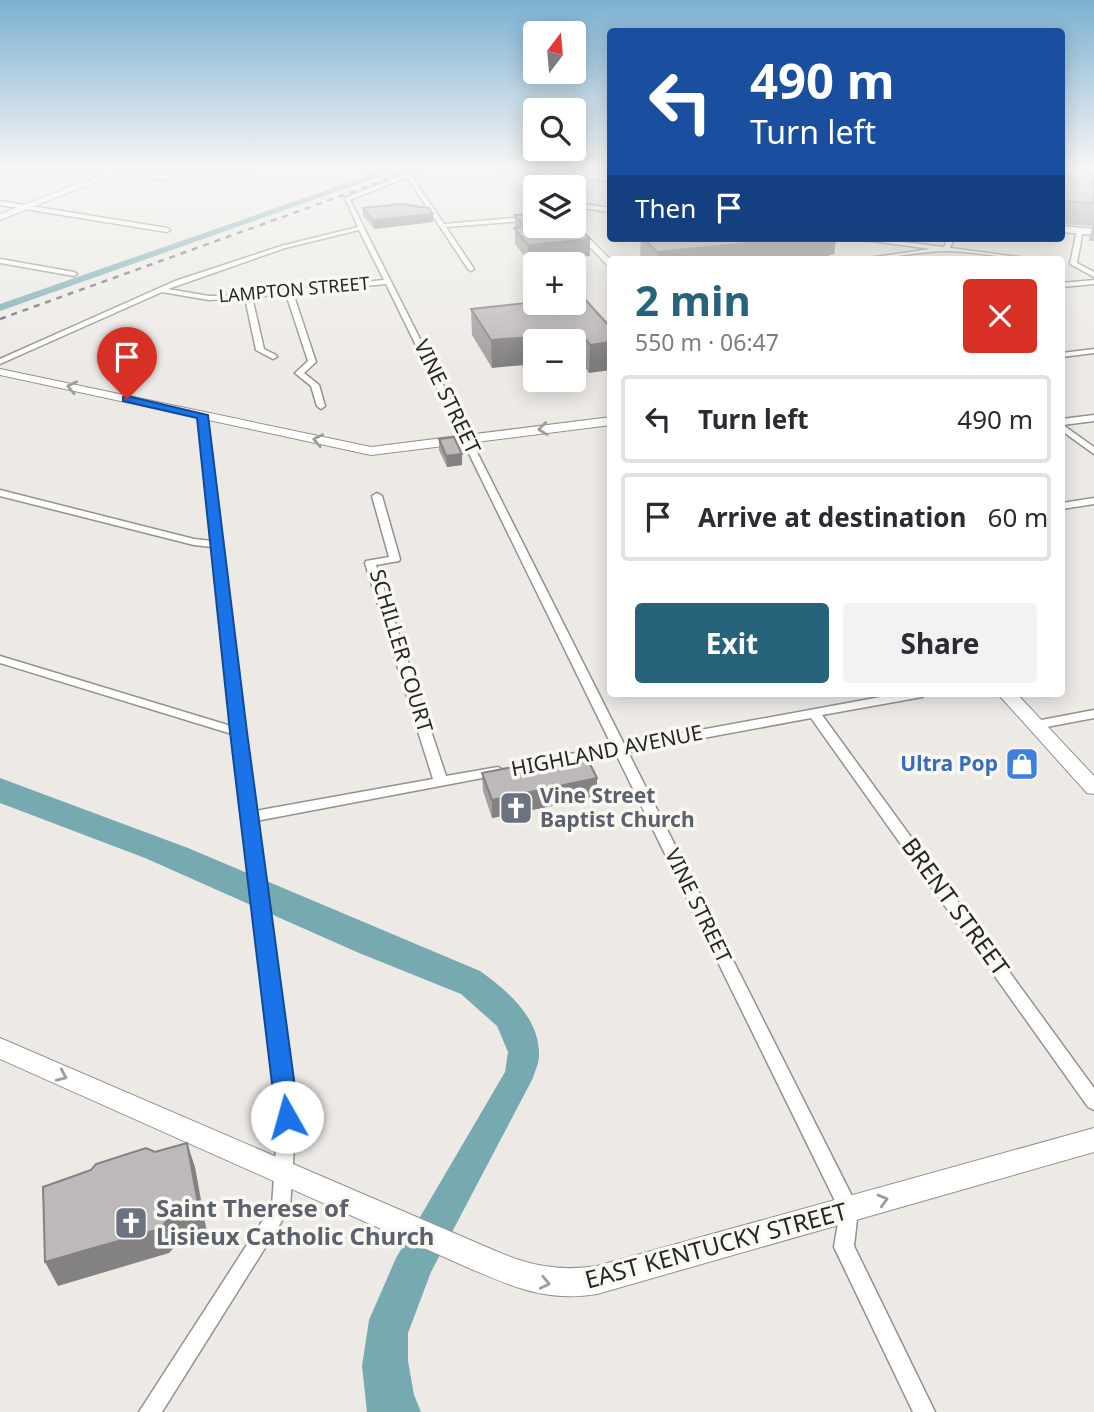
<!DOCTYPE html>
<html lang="en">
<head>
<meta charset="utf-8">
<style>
  body { margin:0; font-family:"Noto Sans",sans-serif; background:#f2f2f3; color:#2b2b33; height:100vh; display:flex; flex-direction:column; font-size:26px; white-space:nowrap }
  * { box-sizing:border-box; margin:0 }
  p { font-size:23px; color:#7c7c81 }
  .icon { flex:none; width:38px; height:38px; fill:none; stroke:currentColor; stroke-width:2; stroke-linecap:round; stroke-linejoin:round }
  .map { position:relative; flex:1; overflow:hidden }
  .panel { position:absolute; left:607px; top:256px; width:458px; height:441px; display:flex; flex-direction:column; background:#fff; border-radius:7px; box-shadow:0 4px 18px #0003 }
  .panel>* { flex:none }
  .top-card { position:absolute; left:607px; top:28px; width:458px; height:214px; border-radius:7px; box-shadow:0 4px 18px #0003; background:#1a4fa0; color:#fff; overflow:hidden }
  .needle { width:46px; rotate:16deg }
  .fabs { position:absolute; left:523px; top:21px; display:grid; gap:14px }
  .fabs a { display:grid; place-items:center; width:63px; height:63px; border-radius:7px; background:#fff; box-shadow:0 4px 18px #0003; font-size:35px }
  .pin { position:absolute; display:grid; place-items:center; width:60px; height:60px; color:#fff; margin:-72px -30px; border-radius:50% 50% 50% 0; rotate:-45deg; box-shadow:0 0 7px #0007 }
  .pin .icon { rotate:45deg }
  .me { position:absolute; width:77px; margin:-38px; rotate:353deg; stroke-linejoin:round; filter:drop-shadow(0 0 5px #0008) }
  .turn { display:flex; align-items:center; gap:24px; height:147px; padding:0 28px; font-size:32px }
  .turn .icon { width:91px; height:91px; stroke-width:2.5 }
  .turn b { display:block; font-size:49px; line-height:60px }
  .then { display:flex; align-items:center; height:66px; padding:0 28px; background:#0003; gap:14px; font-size:26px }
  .round { display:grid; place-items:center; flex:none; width:74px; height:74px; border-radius:7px; background:#f2f2f3 }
  .head { display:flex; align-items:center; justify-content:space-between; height:119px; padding:0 28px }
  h1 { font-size:42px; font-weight:700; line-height:52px; color:#27637a }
  .cta { display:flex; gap:14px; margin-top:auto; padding:14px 28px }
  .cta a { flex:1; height:80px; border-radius:7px; background:#27637a; color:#fff; font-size:28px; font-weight:700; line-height:80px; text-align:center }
  .cta a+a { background:#f2f2f3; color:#2b2b33 }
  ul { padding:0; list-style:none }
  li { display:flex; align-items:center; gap:21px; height:88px; margin:0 14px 10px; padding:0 14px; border:4px solid #e1e1e2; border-radius:7px }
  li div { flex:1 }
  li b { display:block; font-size:26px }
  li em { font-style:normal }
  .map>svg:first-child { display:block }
  .water { fill:#77a9b1 }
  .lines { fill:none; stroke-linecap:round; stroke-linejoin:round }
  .street-casing { stroke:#94928e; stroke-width:3 }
  .secondary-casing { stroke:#94928e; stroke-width:2 }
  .primary-casing { stroke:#94928e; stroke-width:3 }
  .street { fill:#fff; fill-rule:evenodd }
  .secondary { fill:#fff; fill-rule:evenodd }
  .primary { fill:#fff; fill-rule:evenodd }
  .rail { stroke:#6a6866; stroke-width:2.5; stroke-dasharray:6 6; stroke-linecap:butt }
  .wall { fill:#a39ea0 }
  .shaded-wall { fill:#848182 }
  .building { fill:#bdb8ba; stroke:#848182; stroke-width:2 }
  .oneway { stroke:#9e9d9d }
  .route { fill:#1a73e8; stroke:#114b97; stroke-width:2 }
  .labels { text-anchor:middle; stroke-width:7; stroke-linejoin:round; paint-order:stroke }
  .far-street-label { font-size:18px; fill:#272625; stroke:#faf8f3 }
  .street-label { font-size:21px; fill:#272625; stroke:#faf8f3 }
  .shop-label { font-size:21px; font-weight:bold; fill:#366cbe; stroke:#faf8f3; text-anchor:end }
  .worship-label { font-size:21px; font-weight:bold; fill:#5b616d; stroke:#faf8f3; text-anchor:start }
  .near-street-label { font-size:24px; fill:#272625; stroke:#faf8f3 }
  .near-worship-label { font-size:24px; font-weight:bold; fill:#5b616d; stroke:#faf8f3; text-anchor:start }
</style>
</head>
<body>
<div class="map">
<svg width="1094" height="1412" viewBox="0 0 1094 1412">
  <rect width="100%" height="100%" fill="#edeae6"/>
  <g class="water">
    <path d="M383 167H395L375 178 0 311V304L365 177Z"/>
    <path d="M0 778 188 848 480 971C508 991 540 1018 539 1056 539 1063 535 1071 533 1078L431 1272 408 1333V1361L414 1395 421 1412H367L362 1366 369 1320 396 1258 505 1072 508 1052 497 1026 461 994 359 953 145 858 0 803Z"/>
  </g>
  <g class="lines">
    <defs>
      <g id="street">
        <path d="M70 167 113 170 123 167H130L114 174Z"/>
        <path d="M403 167H407L411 175 444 224 536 216V220L446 227 474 269 471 271 468 269 407 177 350 200 624 744 902 693H928L922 697 822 715 1094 1088V1110L1088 1107 811 718 628 752 856 1204 858 1210 854 1246 935 1412H913L834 1247 840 1211 616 754 523 771 516 767 523 763 612 746 386 284 293 293 316 362 304 373 319 385 325 406 321 409 317 406 311 386 295 373 308 361 286 294 252 297 264 349 276 355 277 357 273 359 256 350 245 298 209 300 162 292 0 364V359L175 281 281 246 358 227 345 198 405 174ZM359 230 384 280 223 296H209L168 289 285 248Z"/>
        <path d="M510 167H516L535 183C547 169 566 166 583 167L552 175 536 188Z"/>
        <path d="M0 201 167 228 170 230 167 232 0 205Z"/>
        <path d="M574 203 611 208V212L574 207Z"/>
        <path d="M1080 228 1083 230 1077 263 1094 272V277L1070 264 1077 230Z"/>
        <path d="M850 238H869L944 247 948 238H954L950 248 1033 259C1004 259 976 251 947 251 918 251 890 259 861 259L931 249Z"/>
        <path d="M0 259 74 272 77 274 74 276 0 263Z"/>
        <path d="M1094 280V284L1062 287V283Z"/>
        <path d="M1094 349V353L1062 357V353Z"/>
        <path d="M203 412 207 415 255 811 433 779 365 563 366 561 389 557 372 496 377 493 382 496 400 559 399 561 376 565 446 776 498 767 505 771 498 775 256 821 296 1117 290 1208 162 1412H139L272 1206 278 1117 232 734 0 663V656L231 726 212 547 194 545 0 496V490L194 539 212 541 199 415Z"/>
        <path d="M1094 415V421L1063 425 1094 447V454L1062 431V419Z"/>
        <path d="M1094 498V504L1062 509V503Z"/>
        <path d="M1094 710V718L1036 729 1030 725 1036 721Z"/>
      </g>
      <g id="secondary">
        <path d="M193 167H204L167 180 115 174 0 220V214L114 170 166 176Z"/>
        <path d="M533 184H539L541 187 534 189Z"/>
        <path d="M574 223 611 260V269L571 228 570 226Z"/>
        <path d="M0 369 371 447 611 417V425L371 455 0 375Z"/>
        <path d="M997 693H1016L1094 776V794L1087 793Z"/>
        <path d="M0 1038 491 1249C527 1265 557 1272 597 1266L1094 1128V1152L597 1294C547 1302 516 1288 471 1269L0 1059Z"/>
      </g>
      <g id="primary">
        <path d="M502 167H530L611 175V181L507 170Z"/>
        <path d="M1062 226 1094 229V235L1062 232Z"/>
      </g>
    </defs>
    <use href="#street" class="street-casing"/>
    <use href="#secondary" class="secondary-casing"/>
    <use href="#primary" class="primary-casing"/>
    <use href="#street" class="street"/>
    <use href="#secondary" class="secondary"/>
    <use href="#primary" class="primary"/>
    <path class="rail" d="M0 319 421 167"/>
  </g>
  <g class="wall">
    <path d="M1062 167H1094V241H1089L1092 226 1062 224Z"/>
    <path d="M363 208 433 222 374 229 363 216Z"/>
    <path d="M515 215 590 239V256L528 261 515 244Z"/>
    <path d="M641 238H836L834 254 829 255 828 259H640Z"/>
    <path d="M471 309 611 328 589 373 580 360 574 361V341L492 368 472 335Z"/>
    <path d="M439 439 462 454V465L447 467 439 450Z"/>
    <path d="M540 767 597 778V797L492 818 483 791 482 773Z"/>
  </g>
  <g class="shaded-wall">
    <path d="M433 214V222L374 229 373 220Z"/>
    <path d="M799 238H836L834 254 829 255 828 259H657V252Z"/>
    <path d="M590 239V256L528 261V245Z"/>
    <path d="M581 333 580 360 574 361V341H536V364L492 368 491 340Z"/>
    <path d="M611 342V370L589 373 590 345Z"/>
    <path d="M462 454V465L447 467 446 456Z"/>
    <path d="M597 778V797L492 818V800Z"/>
    <path d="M187 1143 195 1167 207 1233 177 1244 169 1253 58 1286 45 1262Z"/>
  </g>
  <g class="building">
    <path d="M1062 167H1094V203L1062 201Z"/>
    <path d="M400 204 429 208 433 214 373 220 363 208Z"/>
    <path d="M536 213V226H574V222L590 239 528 245 514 228 524 227 515 215Z"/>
    <path d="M643 238H799L657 252Z"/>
    <path d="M583 297 611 328V342L590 345 581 333 491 340 471 309 536 302V303H574V298Z"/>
    <path d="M454 437 462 454 446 456 439 439Z"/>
    <path d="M587 758 597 778 492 800 482 773 538 762 540 767Z"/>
    <path d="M187 1143 199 1209 167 1220 160 1229 45 1262 43 1187 91 1170 96 1164 146 1148 155 1152Z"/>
  </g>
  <defs><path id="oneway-chevron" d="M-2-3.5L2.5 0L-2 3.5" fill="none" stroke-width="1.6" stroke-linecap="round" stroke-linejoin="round" transform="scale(1.75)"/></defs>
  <g class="oneway">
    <use href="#oneway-chevron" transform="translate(72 387) rotate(-168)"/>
    <use href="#oneway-chevron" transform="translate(543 429) rotate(173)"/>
    <use href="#oneway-chevron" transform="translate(318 440) rotate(-168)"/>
    <use href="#oneway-chevron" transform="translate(62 1076) rotate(24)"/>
    <use href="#oneway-chevron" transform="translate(883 1200) rotate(-16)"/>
    <use href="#oneway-chevron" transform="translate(545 1283) rotate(12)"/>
  </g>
  <linearGradient id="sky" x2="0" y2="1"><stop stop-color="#7bb0d2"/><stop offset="0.46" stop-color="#f7f6f4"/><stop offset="1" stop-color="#f7f6f4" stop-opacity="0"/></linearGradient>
  <rect width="1094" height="364" fill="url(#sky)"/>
  <path class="route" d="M127 396 208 415 247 732 299 1117 295 1124 287 1127 279 1124 276 1117 230 732 197 418 123 401V397Z"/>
  <defs>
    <symbol id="shop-square" viewBox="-11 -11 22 22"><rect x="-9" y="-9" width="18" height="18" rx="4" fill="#3f7fe0" stroke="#faf8f3"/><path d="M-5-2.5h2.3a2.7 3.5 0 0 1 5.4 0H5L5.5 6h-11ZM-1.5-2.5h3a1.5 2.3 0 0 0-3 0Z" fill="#fff"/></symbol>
    <symbol id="church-square" viewBox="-11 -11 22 22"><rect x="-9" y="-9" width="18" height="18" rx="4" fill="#6b7280" stroke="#faf8f3"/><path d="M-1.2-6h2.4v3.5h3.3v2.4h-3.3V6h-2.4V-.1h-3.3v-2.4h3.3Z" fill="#fff"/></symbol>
  </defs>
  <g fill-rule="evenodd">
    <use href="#shop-square" x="1003" y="745" width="38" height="38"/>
    <use href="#church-square" x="497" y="789" width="38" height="38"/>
    <use href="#church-square" x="112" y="1204" width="38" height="38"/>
  </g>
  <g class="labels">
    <g class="far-street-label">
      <text transform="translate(294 290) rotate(-5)" y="6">LAMPTON STREET</text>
    </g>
    <g class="street-label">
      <text transform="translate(447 397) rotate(64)" y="7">VINE STREET</text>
      <text transform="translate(401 651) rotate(73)" y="7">SCHILLER COURT</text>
      <text transform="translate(607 751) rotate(-11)" y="7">HIGHLAND AVENUE</text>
      <text transform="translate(698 906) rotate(64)" y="7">VINE STREET</text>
    </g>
    <g class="shop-label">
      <text x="998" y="771">Ultra Pop</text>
    </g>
    <g class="worship-label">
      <text x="540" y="803">Vine Street<tspan x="540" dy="24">Baptist Church</tspan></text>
    </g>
    <g class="near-street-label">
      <text transform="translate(955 907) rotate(54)" y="8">BRENT STREET</text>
      <text transform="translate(716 1246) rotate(-15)" y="8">EAST KENTUCKY STREET</text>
    </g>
    <g class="near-worship-label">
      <text x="156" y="1217">Saint Therese of<tspan x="156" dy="28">Lisieux Catholic Church</tspan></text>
    </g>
  </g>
</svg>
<div class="fabs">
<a><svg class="needle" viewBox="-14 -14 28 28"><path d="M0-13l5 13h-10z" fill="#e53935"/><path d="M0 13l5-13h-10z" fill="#7c7c81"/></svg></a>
<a><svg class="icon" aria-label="search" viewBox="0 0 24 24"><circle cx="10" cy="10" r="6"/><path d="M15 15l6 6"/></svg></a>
<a><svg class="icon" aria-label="layers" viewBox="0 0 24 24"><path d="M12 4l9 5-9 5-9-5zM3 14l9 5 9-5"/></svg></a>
<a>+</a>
<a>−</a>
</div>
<div class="pin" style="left:127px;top:399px;background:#d93025"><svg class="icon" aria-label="arrive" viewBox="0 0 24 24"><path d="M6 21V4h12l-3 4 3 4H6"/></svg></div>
<svg class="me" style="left:287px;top:1117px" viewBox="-20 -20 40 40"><circle r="19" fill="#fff"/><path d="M0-13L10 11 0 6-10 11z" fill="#1a73e8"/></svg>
<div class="top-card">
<div class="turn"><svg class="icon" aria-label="left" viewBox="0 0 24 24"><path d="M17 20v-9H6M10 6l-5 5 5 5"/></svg><div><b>490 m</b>Turn left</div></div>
<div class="then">Then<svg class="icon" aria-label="arrive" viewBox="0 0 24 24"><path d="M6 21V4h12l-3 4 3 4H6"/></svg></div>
</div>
<section class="panel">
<div class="head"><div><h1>2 min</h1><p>550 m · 06:47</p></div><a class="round" style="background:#d93025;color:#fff"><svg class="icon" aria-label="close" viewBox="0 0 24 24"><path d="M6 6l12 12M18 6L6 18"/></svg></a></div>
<ul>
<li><svg class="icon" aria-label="left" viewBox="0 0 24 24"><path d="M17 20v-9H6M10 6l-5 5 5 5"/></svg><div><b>Turn left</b></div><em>490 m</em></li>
<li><svg class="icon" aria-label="arrive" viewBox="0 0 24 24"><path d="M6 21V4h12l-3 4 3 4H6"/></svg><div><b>Arrive at destination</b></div><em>60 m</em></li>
</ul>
<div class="cta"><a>Exit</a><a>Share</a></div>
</section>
</div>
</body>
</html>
